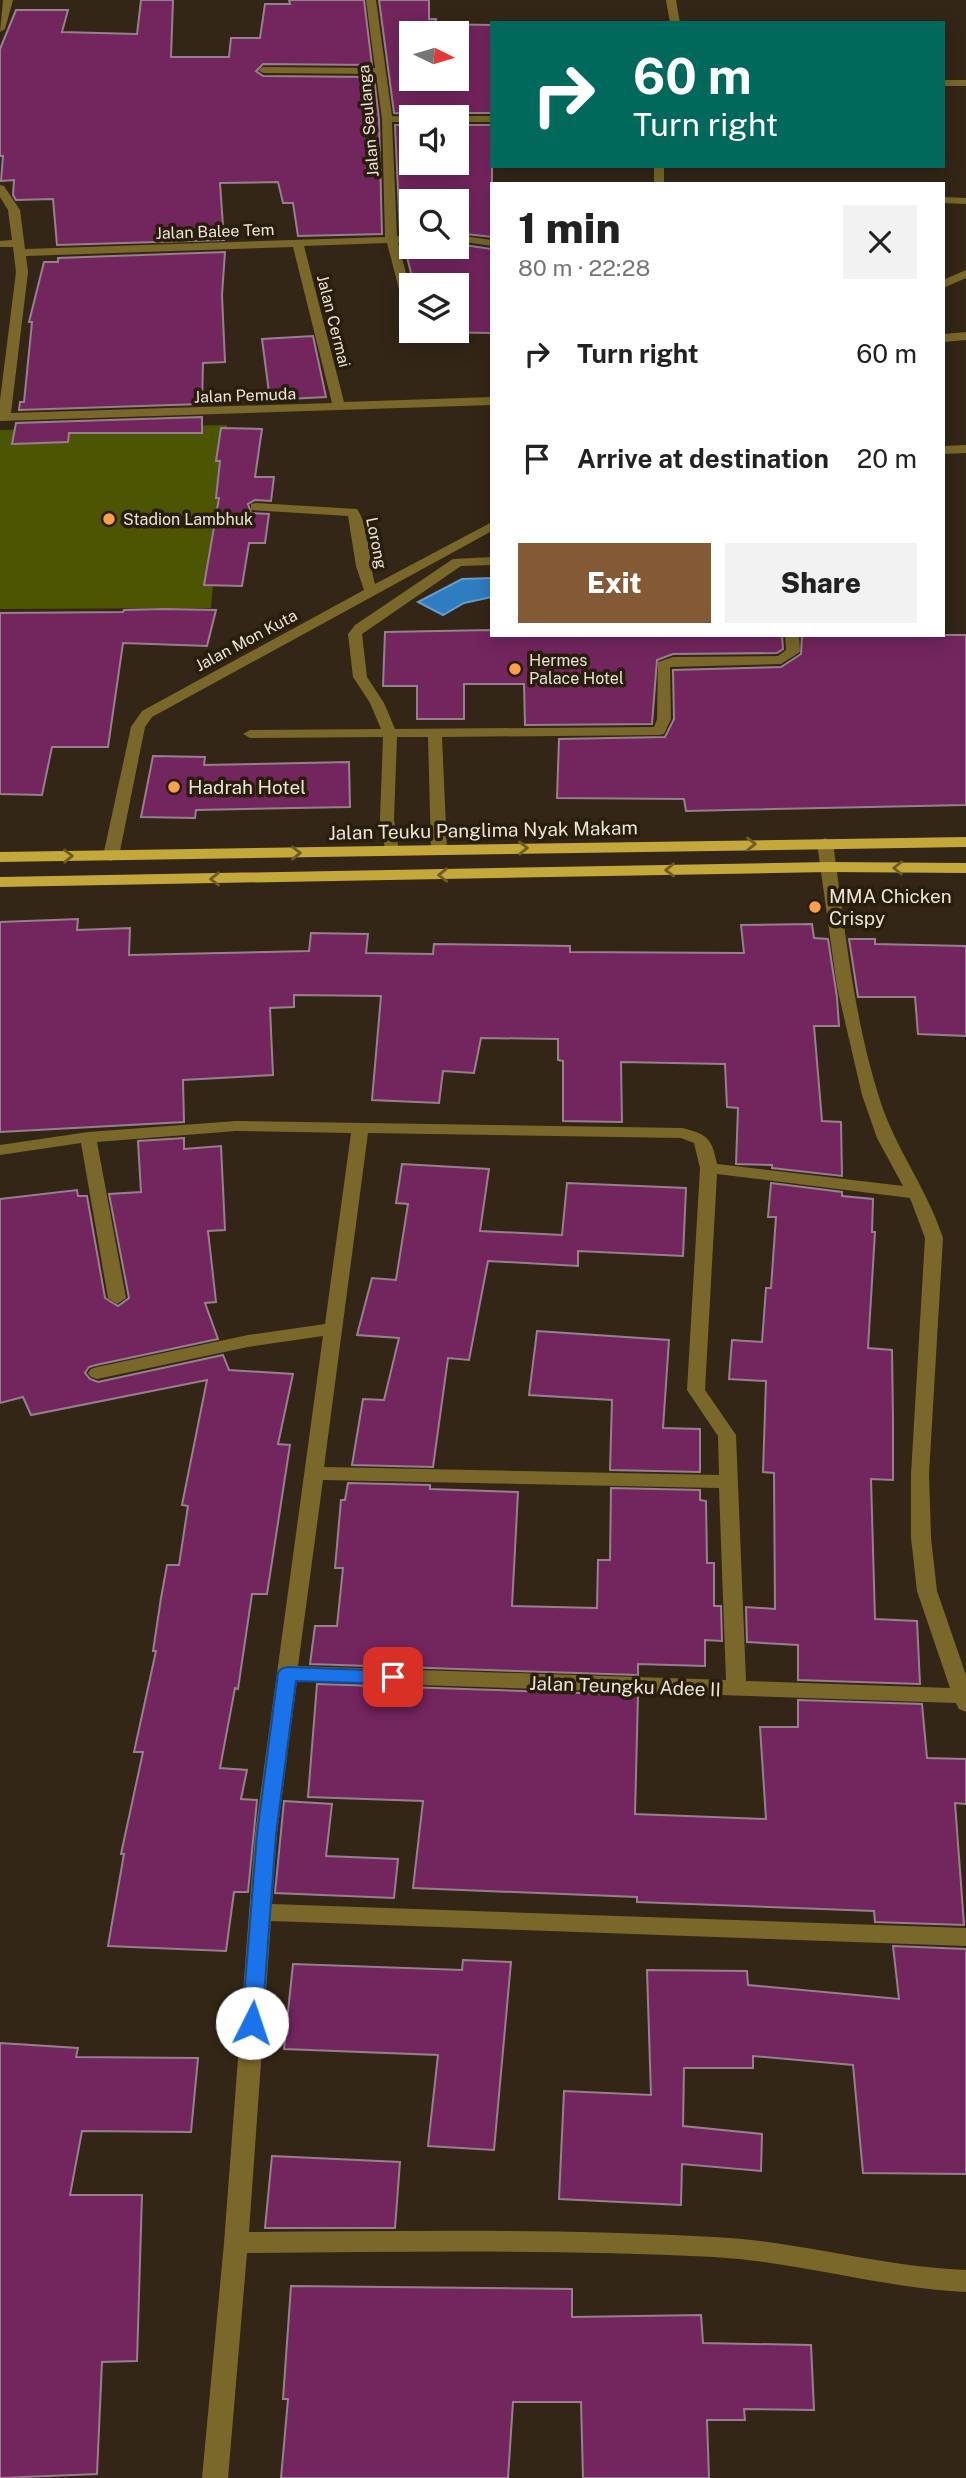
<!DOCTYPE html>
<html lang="en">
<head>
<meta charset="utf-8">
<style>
  body { margin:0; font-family:"Public Sans",sans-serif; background:#f2f2f2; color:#222; height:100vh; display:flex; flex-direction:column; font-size:26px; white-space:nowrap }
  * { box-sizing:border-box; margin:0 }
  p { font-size:23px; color:#767676 }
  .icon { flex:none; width:38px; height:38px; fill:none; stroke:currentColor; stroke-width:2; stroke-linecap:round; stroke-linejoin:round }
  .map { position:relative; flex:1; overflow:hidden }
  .sheet { position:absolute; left:490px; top:182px; width:455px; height:455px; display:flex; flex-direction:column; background:#fff; border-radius:0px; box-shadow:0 4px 18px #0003 }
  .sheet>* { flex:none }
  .hud { position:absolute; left:490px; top:21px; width:455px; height:147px; border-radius:0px; box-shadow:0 4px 18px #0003; background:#00695c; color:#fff; overflow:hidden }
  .needle { width:46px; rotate:95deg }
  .controls { position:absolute; left:399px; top:21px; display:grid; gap:14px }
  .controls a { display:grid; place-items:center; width:70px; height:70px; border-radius:0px; background:#fff; box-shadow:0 4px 18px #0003; font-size:35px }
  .pin { position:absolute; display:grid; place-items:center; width:60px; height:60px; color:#fff; margin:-30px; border-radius:14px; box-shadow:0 4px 10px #0006 }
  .me { position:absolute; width:77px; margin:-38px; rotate:4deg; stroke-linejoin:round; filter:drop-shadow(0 0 5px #0008) }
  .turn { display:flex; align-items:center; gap:24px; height:147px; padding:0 28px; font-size:32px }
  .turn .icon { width:91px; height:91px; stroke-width:2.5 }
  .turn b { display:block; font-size:49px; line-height:60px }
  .round { display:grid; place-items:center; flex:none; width:74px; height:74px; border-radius:0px; background:#f2f2f2 }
  .summary { display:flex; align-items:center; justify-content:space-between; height:119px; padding:0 28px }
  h1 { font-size:42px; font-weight:800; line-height:52px }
  .primary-button { display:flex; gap:14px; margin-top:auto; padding:14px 28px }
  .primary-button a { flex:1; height:80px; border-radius:0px; background:#835a35; color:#fff; font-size:28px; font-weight:800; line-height:80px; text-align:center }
  .primary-button a+a { background:#f2f2f2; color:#222 }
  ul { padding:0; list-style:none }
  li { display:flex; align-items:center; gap:21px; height:105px; padding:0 28px }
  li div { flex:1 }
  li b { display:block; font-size:26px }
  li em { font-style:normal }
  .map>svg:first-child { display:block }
  .green { fill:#4c5502 }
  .water { fill:#2f7dc1; stroke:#689cc8; stroke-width:2 }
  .building { fill:#73255e; stroke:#96808e; stroke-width:2; fill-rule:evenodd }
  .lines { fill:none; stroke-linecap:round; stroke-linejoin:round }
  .service { fill:#796829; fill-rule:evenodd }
  .minor { fill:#796829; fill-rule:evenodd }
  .primary { fill:#c4a83b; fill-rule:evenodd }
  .oneway { stroke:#6f5c21 }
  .route { fill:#1a73e8; stroke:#114b97; stroke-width:2 }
  .poi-dot { fill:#f99f4d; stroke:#291d0c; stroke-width:2.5 }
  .labels { text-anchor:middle; stroke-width:7; stroke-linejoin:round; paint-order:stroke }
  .far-street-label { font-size:16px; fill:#ece4d9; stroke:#291d0c }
  .far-poi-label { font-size:16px; fill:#ece4d9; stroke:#291d0c; text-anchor:start }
  .poi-label { font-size:19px; fill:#ece4d9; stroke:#291d0c; text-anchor:start }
  .street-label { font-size:19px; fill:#ece4d9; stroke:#291d0c }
</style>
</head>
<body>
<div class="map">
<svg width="966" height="2478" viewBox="0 0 966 2478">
  <rect width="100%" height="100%" fill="#332616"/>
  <path class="green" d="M227 425 211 608 0 609V430Z"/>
  <path class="water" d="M492 578V597L464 603 443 615 418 602 462 579Z"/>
  <g class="building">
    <path d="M141 0H173L171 57H229L231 38H260L265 4H290L289 0H364L372 65 263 64 256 71 263 76 374 77 379 119 382 234 298 236 293 203H283L278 182 220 183 224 240 57 245 53 199 16 200 13 195 14 180 1 181 3 156H0V49L16 10H68L62 32 137 34Z"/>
    <path d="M379 0H429V19H436L435 24 492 25V113H457L450 117H418L415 114 394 113ZM411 33H457V79H411Z"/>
    <path d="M395 125H411V163H457V125H492V237L457 233V201H411V233H400Z"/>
    <path d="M457 244 492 249V333L425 332 457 331V285H414L404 245 457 247Z"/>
    <path d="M225 252 222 295 225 362 203 363 202 404 19 410 20 402H24L32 322H29L44 262H58V258Z"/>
    <path d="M313 336 326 397 270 400 262 339Z"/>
    <path d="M202 417V433H69L68 442 12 444 16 423Z"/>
    <path d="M221 428 262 429 255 477H274L271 501 255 500 248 504 251 513 269 514 265 543H249L242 586 204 585 219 498H216L220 461H216Z"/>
    <path d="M165 609 216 610 207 646 123 643 108 747H52L42 795 0 794V613L123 612 124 610Z"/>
    <path d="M492 630V635H782L783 649 777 653 673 654 657 660 652 724 525 725 524 684H464V719H417V686H383L385 632Z"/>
    <path d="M802 635H966V805L686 811 684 799 557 798 559 739 665 737 674 719 673 670 781 667 801 654Z"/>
    <path d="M153 756 205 757 204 765 349 762 350 807 196 810 195 818 141 817Z"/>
    <path d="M78 919 77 930 130 928 129 955 309 951 311 933 368 934 366 953 433 954 434 944 570 946V952L744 953 741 925 812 924 814 938 828 939 837 997 839 1026H814L822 1121 841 1122 842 1176 772 1168V1165L736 1164 738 1108 727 1107 725 1064 621 1062 622 1122 563 1121V1061L558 1060V1039L481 1038 474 1073 443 1071 439 1103 372 1100 381 996 294 995V1007L270 1008 273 1075 183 1080 184 1122 0 1132V922Z"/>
    <path d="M849 939H875V944L966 946V1036L918 1034 915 997H858Z"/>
    <path d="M184 1138V1149L221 1146 225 1230 208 1231 216 1302 205 1303 218 1339 96 1365 89 1367 85 1373 90 1379 98 1382 223 1355 229 1370 293 1374 278 1444 290 1445 267 1594H252L238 1689 235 1688 220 1768 247 1770 241 1799 257 1800 248 1892H234L226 1951 108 1946 124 1854H121L143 1752H134L156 1651H153L161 1598 167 1565H179L188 1506 182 1505 207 1380 31 1415 23 1397 0 1403V1199L77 1190 78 1196H87L105 1298 118 1306 129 1298 109 1194 141 1192 138 1141Z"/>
    <path d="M402 1164 489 1169 480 1231 562 1235 567 1183 686 1188 683 1256 578 1251V1266L488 1261 469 1360 448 1358 433 1467 352 1465 363 1399 384 1400 399 1338 357 1335 372 1278 396 1280 408 1204 396 1203Z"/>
    <path d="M771 1183 842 1192V1196L873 1199 872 1232H875L868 1348 892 1350 893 1420V1480L871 1479 875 1619 917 1621 920 1684 798 1680V1645L747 1642 746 1607 775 1609 774 1473 763 1472 766 1381 729 1379 732 1340 762 1342 766 1288H771L776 1217H768Z"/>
    <path d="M537 1331 669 1340 663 1428 700 1429V1472L610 1470 612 1400 529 1395Z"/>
    <path d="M348 1483 430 1485V1489L518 1492 512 1606 597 1608 598 1560H610L611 1488 700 1490V1500L706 1501 707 1563H714V1606H721L722 1641 705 1640V1666L638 1664V1675L310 1664 315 1626H337L343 1568H335L341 1500H345Z"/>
    <path d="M317 1684 638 1695 635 1814 766 1819 760 1727H798V1700L922 1704 927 1758 966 1759V1804L955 1803 964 1925 875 1922 874 1911 637 1902V1897L413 1888 423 1801 308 1797Z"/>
    <path d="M284 1801 332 1804 326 1856 398 1859 394 1898 275 1893Z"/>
    <path d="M893 1946 966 1949V2174L863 2173 853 2065 753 2056V2068H684L683 2126 762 2134 761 2171 682 2164 681 2205 559 2199 564 2091 651 2095 647 1970 747 1971 748 1985 899 1999Z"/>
    <path d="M463 1960 511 1962 494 2150 428 2146 438 2055 284 2049 293 1964 462 1970Z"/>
    <path d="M0 2043 78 2048 76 2057 198 2058 191 2132 82 2131 70 2195H142L137 2361 102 2362 97 2474 0 2478Z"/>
    <path d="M272 2156 400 2162 395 2228H265Z"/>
    <path d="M291 2286 572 2289V2317L701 2315 703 2343 811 2345 814 2410 744 2409 745 2420H707L709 2478H583L581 2402H513L508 2478H281L288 2399H283Z"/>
  </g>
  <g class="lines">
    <path class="service" d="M492 557V565L461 566 362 634 367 677 384 703 395 729 654 727 657 719 658 662 673 657 778 656 786 650 785 635H799L800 652 781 664 670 667 671 719 664 734 659 735 442 737 447 850 439 855 431 850 428 737H397L394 819 399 852 396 855H386L380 819 383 737 250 738 243 734 250 730 381 729 370 703 353 677 348 634 355 625 453 559Z"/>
    <g class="minor">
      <path d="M3 0H13L5 29 0 32Z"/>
      <path d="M366 0H376L392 116 415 117H411V122H392L397 236H411V242L398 243 411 292V315L405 312 387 243 304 246 344 402 492 397V405L0 421V400L16 272 13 247H0V241L12 240 8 210 0 197V185L4 186 20 210 25 249 385 237 382 119 376 74 263 73 258 70 263 67 375 68ZM293 247 332 403 11 413 28 272 26 256Z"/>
      <path d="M666 0H676L680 23H670Z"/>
      <rect x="943" y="80" width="23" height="6"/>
      <path d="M457 116H492V122H457V117H453Z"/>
      <rect x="654" y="166" width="10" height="18"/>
      <path d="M943 197 966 198V204L943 203Z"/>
      <path d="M457 235 492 240V246L457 241Z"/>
      <path d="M966 270V278L943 288V280Z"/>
      <path d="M966 332V340L943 342V334Z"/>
      <path d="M966 445V453L943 454V446Z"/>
      <path d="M256 503 357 509C369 525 369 563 375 584L492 522V531L152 717 145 727 119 856 111 861 106 859 103 856 131 727 142 711 364 590 356 566 348 516 251 510V504Z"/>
      <path d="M825 838 833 843C845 928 853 1015 879 1097 894 1147 927 1188 943 1238L929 1474 931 1538 937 1591 966 1675V1712L959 1709 956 1703 297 1681 277 1834 272 1904 966 1928V1946L271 1921 249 2232C404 2231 560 2228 714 2237 799 2241 881 2267 966 2270V2292C881 2288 799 2262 714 2257 559 2249 403 2252 247 2253L228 2478H202L224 2243 255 1834 323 1336 248 1347 97 1379 91 1377 88 1373 91 1369 97 1367 248 1335 325 1324 351 1133 236 1131 97 1142 126 1298 117 1304 108 1298 81 1143 0 1155V1145L88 1132 236 1121 682 1128C707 1134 712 1138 717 1164L903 1186 877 1138 862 1095 837 987 817 843ZM368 1133 681 1138 694 1143 700 1168 687 1390 718 1436 719 1475 324 1467ZM717 1174 910 1198 925 1238 911 1474V1538L917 1591 950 1688 746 1681 736 1435 705 1390ZM323 1480 719 1488 726 1680 298 1666Z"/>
    </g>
    <g class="primary">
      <path d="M966 837V847L0 862V852Z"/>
      <path d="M829 862 966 863V873L829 872 0 887V877Z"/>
    </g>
  </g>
  <defs><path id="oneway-chevron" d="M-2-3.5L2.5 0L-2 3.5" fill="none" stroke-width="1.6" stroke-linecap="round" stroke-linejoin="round" transform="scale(1.75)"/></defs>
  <g class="oneway">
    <use href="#oneway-chevron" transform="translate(751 844) rotate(-1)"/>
    <use href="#oneway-chevron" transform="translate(523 848) rotate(-1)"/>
    <use href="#oneway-chevron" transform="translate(296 853) rotate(-1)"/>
    <use href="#oneway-chevron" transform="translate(68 856) rotate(-1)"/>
    <use href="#oneway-chevron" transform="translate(898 868) rotate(-180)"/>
    <use href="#oneway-chevron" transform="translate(670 870) rotate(179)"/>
    <use href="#oneway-chevron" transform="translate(443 875) rotate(179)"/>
    <use href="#oneway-chevron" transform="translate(215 879) rotate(179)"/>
  </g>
  <path class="route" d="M287 1667 393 1671 399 1673 402 1677 399 1682 393 1684 296 1681 276 1834 262 2023 259 2029 252 2031 245 2029 242 2023 257 1834 278 1673 281 1669Z"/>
  <g class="poi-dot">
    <circle cx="109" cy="519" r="7"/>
    <circle cx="515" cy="669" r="7"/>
    <circle cx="174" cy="787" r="7"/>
    <circle cx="815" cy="907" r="7"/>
  </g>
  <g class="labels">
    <g class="far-street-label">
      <text transform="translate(368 121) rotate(-95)" y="6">Jalan Seulanga</text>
      <text transform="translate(215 231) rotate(-2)" y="6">Jalan Balee Tem</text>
      <text transform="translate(334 321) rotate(76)" y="6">Jalan Cermai</text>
      <text transform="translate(245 395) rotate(-2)" y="6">Jalan Pemuda</text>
      <text transform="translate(377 543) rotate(79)" y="6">Lorong</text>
      <text transform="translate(246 640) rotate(-28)" y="6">Jalan Mon Kuta</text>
    </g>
    <g class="far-poi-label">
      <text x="123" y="525">Stadion Lambhuk</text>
      <text x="529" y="666">Hermes<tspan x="529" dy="18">Palace Hotel</tspan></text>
    </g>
    <g class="poi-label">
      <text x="188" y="794">Hadrah Hotel</text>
      <text x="829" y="903">MMA Chicken<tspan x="829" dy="22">Crispy</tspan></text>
    </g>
    <g class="street-label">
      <text transform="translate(483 830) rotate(-1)" y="7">Jalan Teuku Panglima Nyak Makam</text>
      <text transform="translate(625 1686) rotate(2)" y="7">Jalan Teungku Adee II</text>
    </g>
  </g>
</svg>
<div class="controls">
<a><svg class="needle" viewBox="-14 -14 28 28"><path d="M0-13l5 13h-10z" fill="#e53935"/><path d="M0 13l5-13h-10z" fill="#767676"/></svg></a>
<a><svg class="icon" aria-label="sound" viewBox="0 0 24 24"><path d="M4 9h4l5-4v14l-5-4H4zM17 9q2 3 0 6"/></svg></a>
<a><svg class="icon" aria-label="search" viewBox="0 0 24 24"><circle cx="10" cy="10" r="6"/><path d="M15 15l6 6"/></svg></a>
<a><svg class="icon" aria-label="layers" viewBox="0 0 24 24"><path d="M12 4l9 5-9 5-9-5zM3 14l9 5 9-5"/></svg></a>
</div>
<div class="pin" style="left:393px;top:1677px;background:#d93025"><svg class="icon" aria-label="arrive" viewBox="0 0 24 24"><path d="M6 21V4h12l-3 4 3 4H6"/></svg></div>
<svg class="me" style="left:252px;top:2023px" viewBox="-20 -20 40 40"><circle r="19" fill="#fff"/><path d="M0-13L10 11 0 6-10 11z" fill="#1a73e8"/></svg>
<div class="hud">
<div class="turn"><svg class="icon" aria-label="right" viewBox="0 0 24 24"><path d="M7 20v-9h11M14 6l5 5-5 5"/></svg><div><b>60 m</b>Turn right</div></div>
</div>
<section class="sheet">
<div class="summary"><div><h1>1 min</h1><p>80 m · 22:28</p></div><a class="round"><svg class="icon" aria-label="close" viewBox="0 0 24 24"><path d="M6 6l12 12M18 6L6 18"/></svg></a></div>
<ul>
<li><svg class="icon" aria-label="right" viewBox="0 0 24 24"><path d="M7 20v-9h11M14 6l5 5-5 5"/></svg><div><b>Turn right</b></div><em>60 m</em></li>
<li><svg class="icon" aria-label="arrive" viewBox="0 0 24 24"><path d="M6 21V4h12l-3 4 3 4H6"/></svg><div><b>Arrive at destination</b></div><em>20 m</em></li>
</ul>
<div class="primary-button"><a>Exit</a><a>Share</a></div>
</section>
</div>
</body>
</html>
